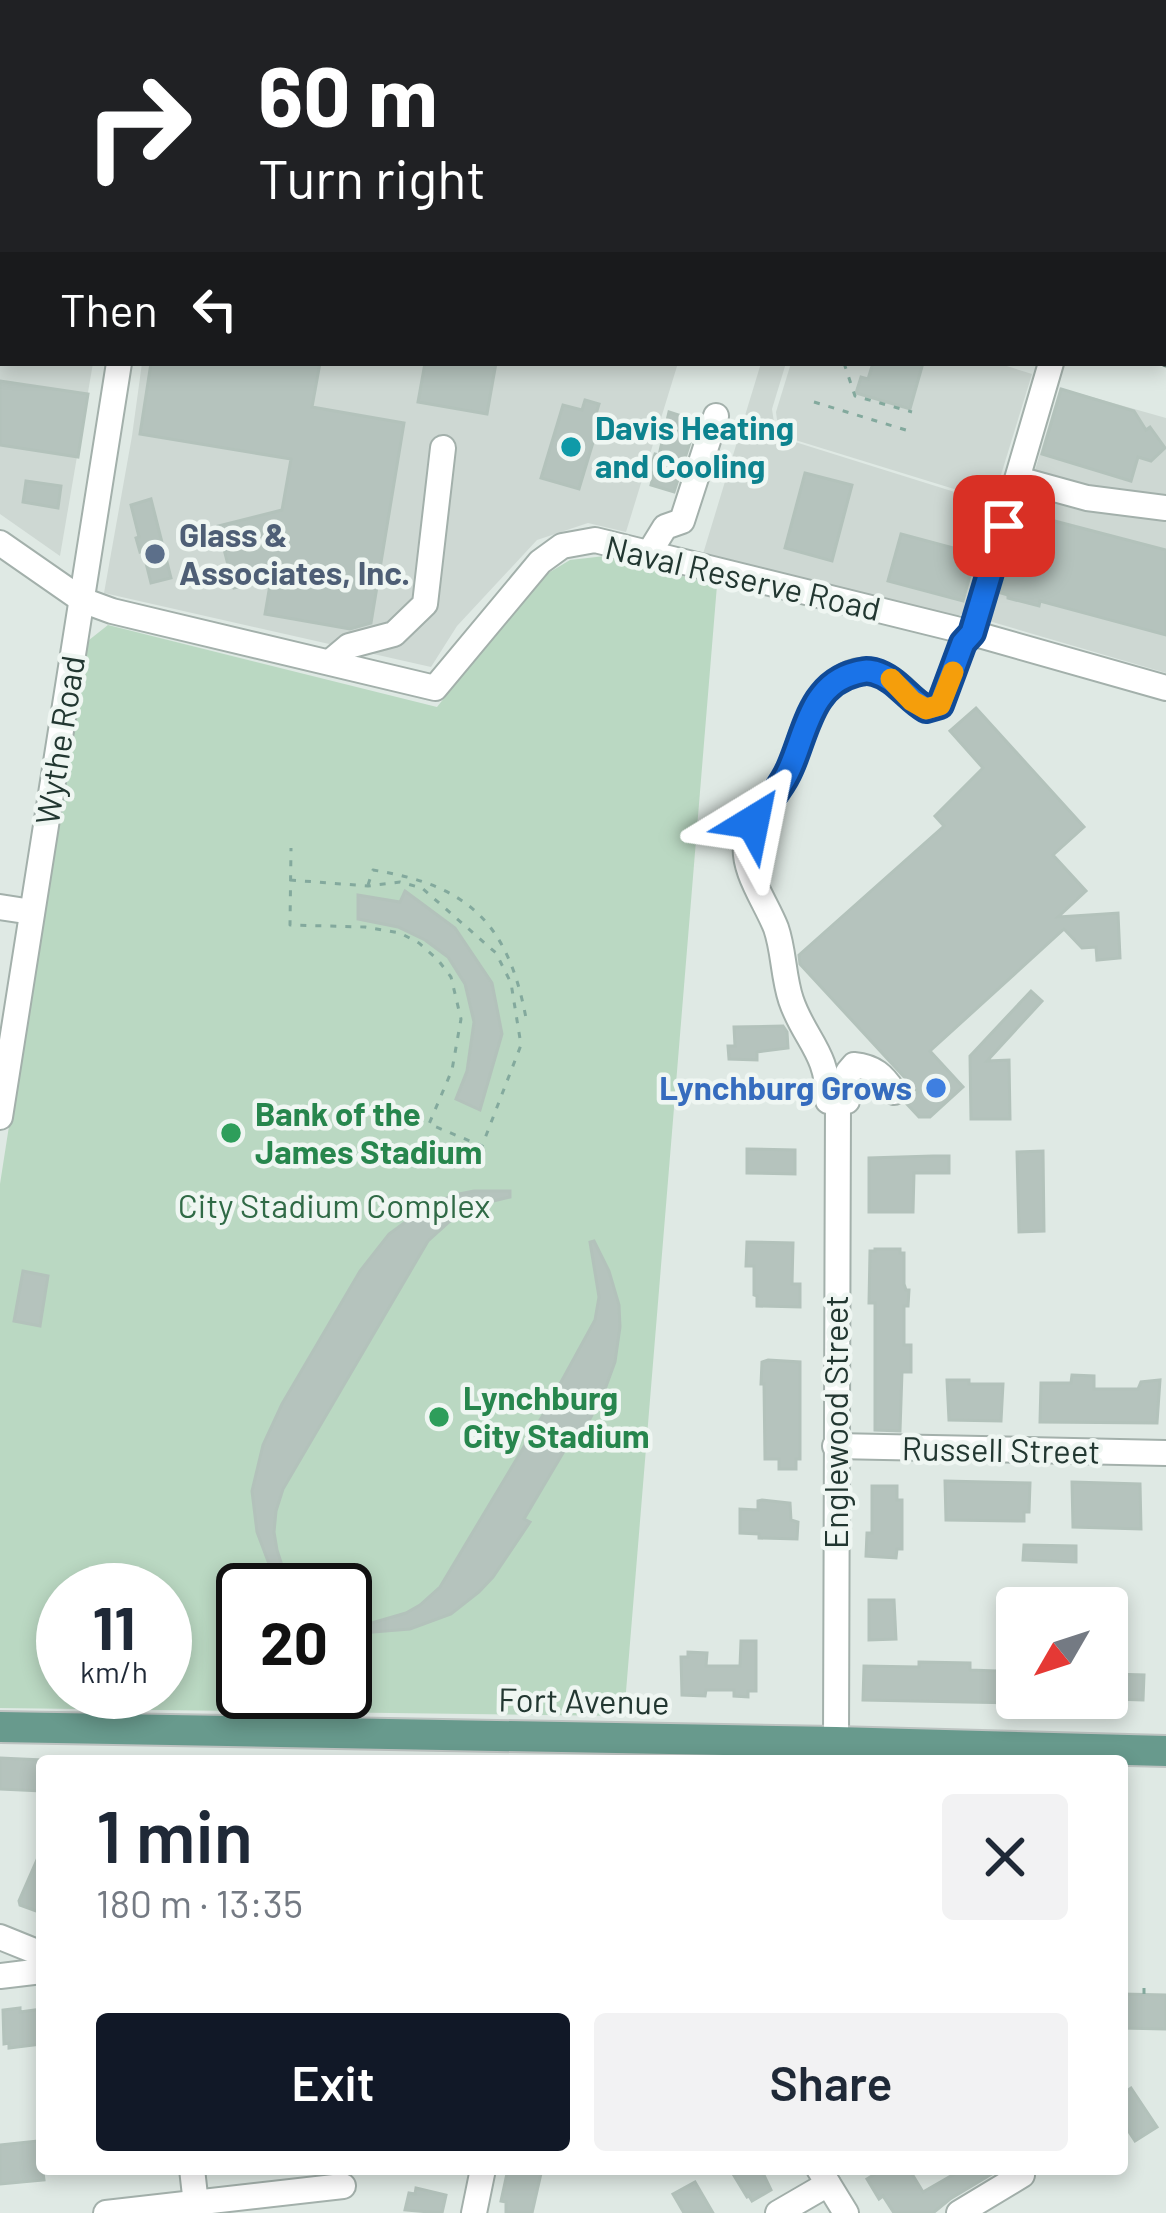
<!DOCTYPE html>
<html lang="en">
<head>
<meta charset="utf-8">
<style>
  body { margin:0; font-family:Barlow,sans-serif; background:#f2f2f3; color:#1f2937; height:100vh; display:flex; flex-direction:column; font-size:45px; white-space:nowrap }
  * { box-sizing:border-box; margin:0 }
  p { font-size:39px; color:#747a83 }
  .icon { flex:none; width:66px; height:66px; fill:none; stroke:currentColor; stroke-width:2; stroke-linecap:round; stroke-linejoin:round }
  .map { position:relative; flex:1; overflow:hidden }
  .panel { position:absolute; left:36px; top:1755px; width:1092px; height:420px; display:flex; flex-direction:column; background:#fff; border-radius:12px; box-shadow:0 6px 18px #0003 }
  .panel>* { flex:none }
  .top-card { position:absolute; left:0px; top:0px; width:1167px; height:366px; box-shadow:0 6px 18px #0003; background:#202124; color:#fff; overflow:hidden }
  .needle { width:78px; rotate:231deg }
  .tools { position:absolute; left:996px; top:1587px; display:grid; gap:24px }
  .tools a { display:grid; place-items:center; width:132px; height:132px; border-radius:12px; background:#fff; box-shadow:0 6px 18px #0003; font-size:60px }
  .speed { position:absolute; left:36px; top:1563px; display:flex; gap:24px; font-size:60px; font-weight:700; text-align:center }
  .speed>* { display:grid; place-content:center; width:156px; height:156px; border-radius:50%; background:#fff; box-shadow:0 6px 18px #0003; line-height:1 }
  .speed small { font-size:30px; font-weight:400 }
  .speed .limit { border:6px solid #111; border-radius:18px; background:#fff; color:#111 }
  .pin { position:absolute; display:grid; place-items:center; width:102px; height:102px; color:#fff; margin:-51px; border-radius:24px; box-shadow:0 6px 18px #0006 }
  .me { position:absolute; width:132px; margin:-66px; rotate:35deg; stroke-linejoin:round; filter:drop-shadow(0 0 9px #0008) }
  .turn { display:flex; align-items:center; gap:42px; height:252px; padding:0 60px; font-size:54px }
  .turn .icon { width:156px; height:156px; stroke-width:2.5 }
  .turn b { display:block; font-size:84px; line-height:102px }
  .then { display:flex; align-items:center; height:114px; padding:0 60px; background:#0003; gap:24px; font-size:45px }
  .round { display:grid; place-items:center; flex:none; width:126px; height:126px; border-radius:12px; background:#f2f2f3 }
  .summary { display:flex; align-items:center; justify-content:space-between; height:204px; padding:0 60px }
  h1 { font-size:72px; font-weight:600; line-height:90px }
  .primary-button { display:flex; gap:24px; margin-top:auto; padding:24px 60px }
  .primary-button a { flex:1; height:138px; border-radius:12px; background:#111827; color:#fff; font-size:48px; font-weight:600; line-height:138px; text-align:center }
  .primary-button a+a { background:#f2f2f3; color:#1f2937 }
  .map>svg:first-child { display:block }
  .built { fill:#ced8d3 }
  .green { fill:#bad8c2; fill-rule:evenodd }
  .building { fill:#b5c3bd; stroke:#b3c2bb; stroke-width:3 }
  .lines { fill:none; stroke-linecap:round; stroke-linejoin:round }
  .minor-casing { stroke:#a3b0ab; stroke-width:28 }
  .major-casing { stroke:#bdc3c1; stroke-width:34 }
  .path { stroke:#83a99d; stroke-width:3; stroke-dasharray:6 9; stroke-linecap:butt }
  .minor { stroke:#fff; stroke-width:24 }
  .major { stroke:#689a8d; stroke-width:30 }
  .rail-casing { stroke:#5c736c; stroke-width:9 }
  .rail { stroke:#eff6f2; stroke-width:4.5; stroke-dasharray:14; stroke-linecap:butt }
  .route-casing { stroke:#114b97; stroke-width:30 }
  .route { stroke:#1a73e8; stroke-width:21 }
  .slow { stroke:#f59e0b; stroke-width:21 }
  .culture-dot { fill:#0f9aa8; stroke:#eff6f2; stroke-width:4.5 }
  .service-dot { fill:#5c6f8a; stroke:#eff6f2; stroke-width:4.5 }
  .shop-dot { fill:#3f7fe0; stroke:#eff6f2; stroke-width:4.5 }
  .leisure-dot { fill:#2e9e5b; stroke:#eff6f2; stroke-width:4.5 }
  .labels { text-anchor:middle; stroke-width:9; stroke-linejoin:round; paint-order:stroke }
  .culture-label { font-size:33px; font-weight:bold; fill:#0d838f; stroke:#eff6f2; text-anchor:start }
  .service-label { font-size:33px; font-weight:bold; fill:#4e5e75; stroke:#eff6f2; text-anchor:start }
  .street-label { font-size:33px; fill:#223731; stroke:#eff6f2 }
  .shop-label { font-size:33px; font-weight:bold; fill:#366cbe; stroke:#eff6f2; text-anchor:end }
  .leisure-label { font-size:33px; font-weight:bold; fill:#27864d; stroke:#eff6f2; text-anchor:start }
  .park-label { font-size:33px; fill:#306a46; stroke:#eff6f2 }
</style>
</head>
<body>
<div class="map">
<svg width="1166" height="2213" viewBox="0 0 1166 2213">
  <rect width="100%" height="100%" fill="#dfe9e4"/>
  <g class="built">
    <path d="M3 227V363H93L60 556 0 514V245Z"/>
    <path d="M142 363H678L626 532 588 523 537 540 457 626 431 667 104 593 132 436Z"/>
    <path d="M761 363H786L772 409 776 436 993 504 965 612 955 618 703 554Z"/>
    <path d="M791 363H997L1032 374 993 501 779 435 776 412Z"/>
    <path d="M1060 388 1166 418V673L989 621Z"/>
  </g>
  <path class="green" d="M605 556 717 585 624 1716 0 1708V1184L84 644 108 625 437 707 540 578 570 560ZM63 1590H165V1692H63ZM243 1590H345V1692H243Z"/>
  <g class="building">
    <path d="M151 363H320L312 407 404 423 371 623 350 629 265 614 271 579 234 588 218 526 282 510 291 459 140 434Z"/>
    <path d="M425 363H496L487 414 418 402Z"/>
    <path d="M873 363H923L910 409 856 393 861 377 868 379Z"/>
    <path d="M0 381 88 394 78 457 0 445Z"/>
    <path d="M1061 389 1134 411 1146 430 1150 427 1165 448 1151 461 1138 457 1131 481 1042 454Z"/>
    <path d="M585 400 599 404 596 414 601 416 579 489 541 478 563 405 582 410Z"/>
    <path d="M669 412 697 421 674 492 651 485 653 477 648 476 655 454 659 455Z"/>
    <path d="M805 473 852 485 832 561 785 548Z"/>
    <path d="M26 481 61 486 58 508 23 502Z"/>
    <path d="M151 499 171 578 151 583 143 551 140 552 136 538 139 537 131 505Z"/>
    <path d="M1024 513 1166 550V635L1040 601 1039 606 1008 598V595L1001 593Z"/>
    <path d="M901 534 976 554 963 601 888 581Z"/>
    <path d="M976 708 1084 827 1053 855 1086 891 1058 917 1118 913 1120 958 1097 960 1096 947 1082 948 1064 929 930 1051 963 1087 930 1117H919L906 1103 918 1092 800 964 799 955 944 826 935 816 983 768 950 731Z"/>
    <path d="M405 891 455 928 492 983 502 1034 480 1110 456 1099 467 1071 474 1022 465 984 448 957 425 940 398 927 358 919V895L400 902Z"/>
    <path d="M1031 991 1042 1001 987 1061 1009 1060 1010 1119H971L970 1056Z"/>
    <path d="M783 1026 787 1032 788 1048 757 1052V1060L729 1059 728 1046H735L734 1027Z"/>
    <path d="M747 1149 795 1150V1174L747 1173Z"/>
    <path d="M1043 1151 1044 1231 1019 1232 1017 1152Z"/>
    <path d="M933 1156H949V1173H914L913 1212H869V1158Z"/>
    <path d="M474 1191H510V1197L477 1205 459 1213 428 1241 283 1489 276 1511 274 1532 277 1550 287 1581 277 1585 257 1532 252 1491 263 1445 282 1404 360 1271 389 1234 426 1207 454 1195Z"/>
    <path d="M594 1241 609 1271 619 1305 620 1327 615 1362 604 1392 579 1440 573 1436 524 1519 530 1522 493 1577 479 1592 451 1614 410 1629 362 1633 361 1626 406 1613 420 1605 440 1587 543 1415 595 1320 599 1297 590 1242Z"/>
    <path d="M747 1242 793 1243 792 1284H800V1307L757 1306V1296L754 1295V1266H746Z"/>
    <path d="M875 1249H900V1253H904V1284L906 1290H909L908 1306H904V1345H911V1372H902L900 1431 875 1430V1303H869L870 1251H875Z"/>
    <path d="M23 1271 48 1276 40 1326 14 1321Z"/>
    <path d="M768 1360 800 1362V1459H796V1469H779V1459H765L764 1384H761L762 1362Z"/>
    <path d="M1072 1375 1094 1376V1389H1138L1141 1382 1160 1380 1157 1423 1040 1422 1041 1383H1071Z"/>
    <path d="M947 1380H969V1384H1003L1001 1421 949 1420Z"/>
    <path d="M945 1481 1030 1483 1029 1512H1024V1521L946 1520Z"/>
    <path d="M1072 1482 1140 1484 1141 1529 1073 1527Z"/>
    <path d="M872 1486H897V1500H902V1549H897L896 1558 866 1556 867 1533H872Z"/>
    <path d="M762 1500 790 1503 791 1520 798 1522 797 1539 759 1538V1534L740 1533V1509L758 1510V1501Z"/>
    <path d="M1024 1545 1076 1546V1562L1023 1560Z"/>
    <path d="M869 1600H894L896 1639 869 1640Z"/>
    <path d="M741 1641H756V1691H748V1697L734 1696V1690H706L705 1696 682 1695 681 1657H688V1652L707 1653 706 1666H740Z"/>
    <path d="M919 1662 970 1663V1670L997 1671 999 1662H1015L1017 1703 863 1700 864 1666 919 1667Z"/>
    <path d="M1112 1674 1144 1675 1143 1700 1111 1699V1694L1107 1693V1679L1111 1680Z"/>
    <path d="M0 1758 42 1760 41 1791 0 1789Z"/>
    <path d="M40 1853H42V1913L20 1905 19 1901Z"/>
    <path d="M1122 1994 1166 1995V2029L1122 2028Z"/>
    <path d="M20 2008V2012L42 2009V2044L9 2048V2043L4 2044 3 2010Z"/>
    <path d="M1131 2088 1157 2127 1135 2141 1122 2121V2094Z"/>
    <path d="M39 2141 44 2180 0 2184V2145Z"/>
    <path d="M508 2169H542L532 2213H506V2202L501 2201Z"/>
    <path d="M730 2169H761L771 2190 752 2201 749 2196 747 2197Z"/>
    <path d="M883 2169H909L923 2192 963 2169H1000L950 2199 933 2213H894L883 2196 879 2199 867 2179Z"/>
    <path d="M695 2182 713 2213H684L673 2194Z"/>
    <path d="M416 2188 446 2195 442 2213 405 2210 409 2193 415 2194Z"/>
  </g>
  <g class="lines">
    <defs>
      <g id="minor">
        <path d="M1164 58 1166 56"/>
        <path d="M0 192H3"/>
        <path d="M1018 479 1087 498 1166 508"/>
        <path d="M0 543 82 600 112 611 435 688 540 562 562 546 595 540 972 633 1166 688"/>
        <path d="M649 553 665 527 682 521 716 416"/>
        <path d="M330 662 349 646 394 634 425 604 443 448"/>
        <path d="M0 907 32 912"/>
        <path d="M828 1101C829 1053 804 1039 791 1000 783 976 784 951 776 928 766 902 742 871 746 842 749 816 777 795 788 772 795 759 798 743 804 729 818 693 850 652 892 680 905 688 913 701 927 709L939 705 963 643 972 633 1051 363"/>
        <path d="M847 1101 848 1072 854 1065C874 1067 883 1075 894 1092"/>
        <path d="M0 1117 119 363"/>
        <path d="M835 1446 1166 1453"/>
        <path d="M836 1742 838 1102"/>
        <path d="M0 1937 42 1954"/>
        <path d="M0 1976 42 1971"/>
        <path d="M192 2169 197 2213"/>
        <path d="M819 2169 846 2213"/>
        <path d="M106 2213 343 2186"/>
        <path d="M474 2213 483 2169"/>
        <path d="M778 2213 828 2184"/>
        <path d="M959 2213 1022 2175"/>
      </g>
      <path id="major" d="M0 1727 836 1742 1166 1751"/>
    </defs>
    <use href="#minor" class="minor-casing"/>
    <use href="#major" class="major-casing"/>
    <g class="path">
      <path d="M844 363 855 396 912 412"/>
      <path d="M814 402 906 430"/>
      <path d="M290 880 368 886 400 882 422 888 496 953 511 983 521 1045 482 1146 429 1124 452 1070 461 1019 451 977 438 960 419 943 400 933 365 927 290 925 291 848"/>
      <path d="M368 885 373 870C468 885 508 923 526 1018L521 1019"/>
      <path d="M1144 1994V1988"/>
    </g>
    <use href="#minor" class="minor"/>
    <use href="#major" class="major"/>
    <defs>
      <g id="rail">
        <path d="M452 0 458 3"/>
        <path d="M0 11 3 12"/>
        <path d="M1164 317 1166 318"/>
        <path d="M1164 362 1166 363"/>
      </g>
    </defs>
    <use href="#rail" class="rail-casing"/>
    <use href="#rail" class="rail"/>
  </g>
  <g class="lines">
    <defs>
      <path id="route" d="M753 822C766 805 782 787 790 768 806 732 811 684 856 673 865 671 865 670 874 672 896 678 907 698 926 709L940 705 963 643 972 633 1004 526"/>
    </defs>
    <use href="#route" class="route-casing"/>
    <use href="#route" class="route"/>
    <path class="slow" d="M891 679 912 701 926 709 940 705 953 672"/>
  </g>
  <circle class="culture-dot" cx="571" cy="447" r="12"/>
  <circle class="service-dot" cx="155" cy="554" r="12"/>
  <circle class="shop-dot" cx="936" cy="1088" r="12"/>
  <g class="leisure-dot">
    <circle cx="231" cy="1133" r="12"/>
    <circle cx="439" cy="1417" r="12"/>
  </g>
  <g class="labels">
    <g class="culture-label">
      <text x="595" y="440">Davis Heating<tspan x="595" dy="38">and Cooling</tspan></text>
    </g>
    <g class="service-label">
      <text x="179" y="547">Glass &amp;<tspan x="179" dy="38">Associates, Inc.</tspan></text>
    </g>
    <g class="street-label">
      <text transform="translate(743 578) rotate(13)" y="12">Naval Reserve Road</text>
      <text transform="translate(60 740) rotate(-81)" y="12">Wythe Road</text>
      <text transform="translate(836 1422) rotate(-90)" y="12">Englewood Street</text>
      <text transform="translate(1001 1450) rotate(1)" y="12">Russell Street</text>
      <text transform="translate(584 1701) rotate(1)" y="12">Fort Avenue</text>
    </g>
    <g class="shop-label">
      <text x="912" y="1100">Lynchburg Grows</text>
    </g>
    <g class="leisure-label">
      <text x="255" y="1126">Bank of the<tspan x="255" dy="38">James Stadium</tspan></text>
      <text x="463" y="1410">Lynchburg<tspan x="463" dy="38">City Stadium</tspan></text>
    </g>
    <g class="park-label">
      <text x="334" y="1218">City Stadium Complex</text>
    </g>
  </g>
</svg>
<div class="tools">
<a><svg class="needle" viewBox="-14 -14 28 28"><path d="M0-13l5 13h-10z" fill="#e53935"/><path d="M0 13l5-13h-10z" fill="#747a83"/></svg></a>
</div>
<div class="speed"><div>11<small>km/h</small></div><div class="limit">20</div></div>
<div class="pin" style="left:1004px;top:526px;background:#d93025"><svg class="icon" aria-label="arrive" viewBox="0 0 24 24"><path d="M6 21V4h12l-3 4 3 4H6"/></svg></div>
<svg class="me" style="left:753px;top:822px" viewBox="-20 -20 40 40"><path d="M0-17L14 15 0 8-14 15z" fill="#1a73e8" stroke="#fff" stroke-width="4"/></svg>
<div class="top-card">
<div class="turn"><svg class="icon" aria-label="right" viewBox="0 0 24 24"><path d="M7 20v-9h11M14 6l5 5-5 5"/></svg><div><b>60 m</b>Turn right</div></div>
<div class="then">Then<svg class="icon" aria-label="left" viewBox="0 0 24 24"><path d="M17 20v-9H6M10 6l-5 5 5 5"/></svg></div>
</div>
<section class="panel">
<div class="summary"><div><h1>1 min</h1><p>180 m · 13:35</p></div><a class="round"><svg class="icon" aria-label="close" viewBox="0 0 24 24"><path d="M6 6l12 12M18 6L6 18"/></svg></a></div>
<div class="primary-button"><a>Exit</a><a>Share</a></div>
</section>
</div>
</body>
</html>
